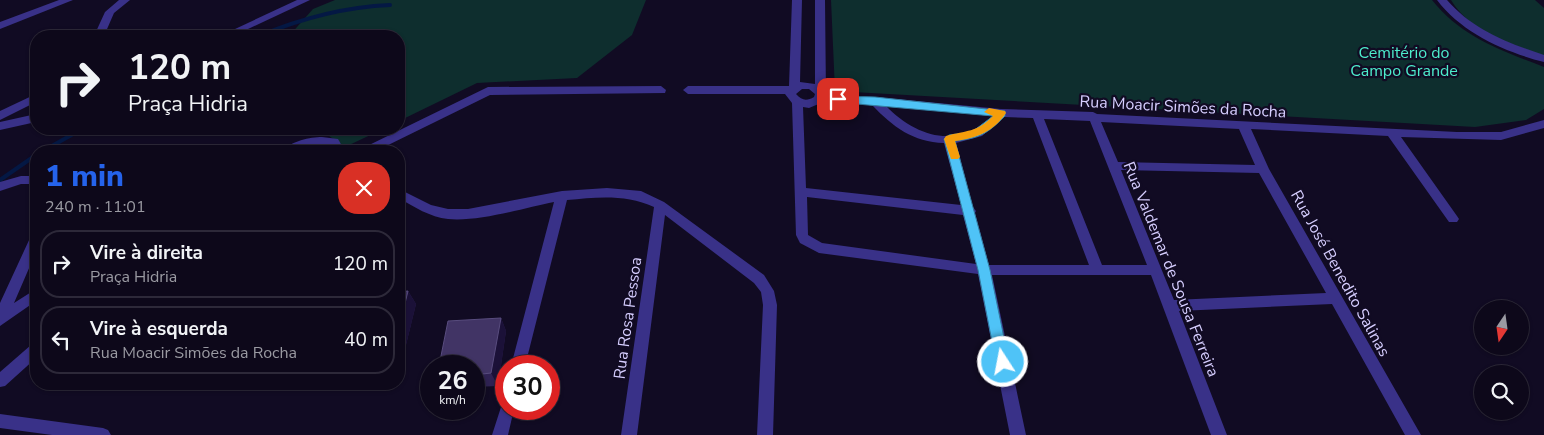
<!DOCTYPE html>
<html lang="pt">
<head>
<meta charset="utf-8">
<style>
  body { margin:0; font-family:"Nunito Sans",sans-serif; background:#1b1627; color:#f1f3f6; height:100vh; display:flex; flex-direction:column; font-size:19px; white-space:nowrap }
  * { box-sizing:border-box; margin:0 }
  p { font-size:16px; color:#9a9aa2 }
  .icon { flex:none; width:28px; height:28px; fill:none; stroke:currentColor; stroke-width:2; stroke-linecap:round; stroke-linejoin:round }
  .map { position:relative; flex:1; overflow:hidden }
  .drawer { position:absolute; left:30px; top:145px; width:375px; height:245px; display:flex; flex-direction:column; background:#0d081a; border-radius:20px; box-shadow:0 1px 4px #0004,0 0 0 1px #2d2939 }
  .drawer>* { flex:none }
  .guide { position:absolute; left:30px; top:30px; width:375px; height:105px; border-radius:20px; box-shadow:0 1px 4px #0004,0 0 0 1px #2d2939; background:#0d081a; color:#f1f3f6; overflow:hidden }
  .needle { width:32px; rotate:193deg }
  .controls { position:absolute; left:1474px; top:300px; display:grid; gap:10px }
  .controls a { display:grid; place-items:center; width:55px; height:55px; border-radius:50%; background:#0d081a; box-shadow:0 1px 4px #0004,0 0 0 1px #2d2939; font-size:25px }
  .speed { position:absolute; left:420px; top:355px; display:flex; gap:10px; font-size:25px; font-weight:700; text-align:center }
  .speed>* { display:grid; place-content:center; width:65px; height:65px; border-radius:50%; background:#0d081a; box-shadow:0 1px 4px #0004,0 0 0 1px #2d2939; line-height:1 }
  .speed small { font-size:12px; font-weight:400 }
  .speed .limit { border:8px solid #d22; background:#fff; color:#111 }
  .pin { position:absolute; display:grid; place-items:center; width:42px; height:42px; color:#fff; margin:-21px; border-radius:10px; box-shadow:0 2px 8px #0006 }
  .me { position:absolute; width:55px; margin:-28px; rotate:349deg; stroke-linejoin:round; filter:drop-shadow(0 0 4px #0008) }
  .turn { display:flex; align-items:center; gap:18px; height:105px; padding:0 15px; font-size:22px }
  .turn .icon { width:65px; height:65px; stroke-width:2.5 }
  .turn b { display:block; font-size:35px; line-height:42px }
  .round { display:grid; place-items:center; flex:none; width:52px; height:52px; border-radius:20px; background:#1b1627 }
  .overview { display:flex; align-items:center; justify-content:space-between; height:85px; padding:0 15px }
  h1 { font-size:30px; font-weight:800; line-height:38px; color:#2563eb }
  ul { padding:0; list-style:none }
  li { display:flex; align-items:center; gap:15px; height:68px; margin:0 10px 8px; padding:0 5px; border:2px solid #2d2939; border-radius:20px }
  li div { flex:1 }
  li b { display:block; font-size:19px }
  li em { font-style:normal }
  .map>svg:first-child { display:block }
  .green { fill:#0e2e2e }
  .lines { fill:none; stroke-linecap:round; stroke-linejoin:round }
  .stream { stroke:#041844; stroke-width:4 }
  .minor { fill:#393188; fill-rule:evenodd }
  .wall { fill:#2f2253 }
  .shaded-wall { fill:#1b1138 }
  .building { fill:#413465; stroke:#584c7e }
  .route { fill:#4fc3f7; stroke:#337fa1 }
  .slow { fill:#f59e0b }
  .labels { text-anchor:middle; stroke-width:4.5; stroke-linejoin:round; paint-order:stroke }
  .park-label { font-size:16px; fill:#4deccc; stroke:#110b23 }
  .street-label { font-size:16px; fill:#d6ceff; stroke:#110b23 }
</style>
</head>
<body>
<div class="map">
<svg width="1544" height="435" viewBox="0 0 1544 435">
  <rect width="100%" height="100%" fill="#110b23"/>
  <g class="green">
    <path d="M335 0H646L632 35 577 78 477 83 399 121V36H289L313 9Z"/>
    <path d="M831 0H1432C1460 36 1502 51 1544 67V109L1526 120 1475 127 835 91Z"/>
    <path d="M1451 0H1535L1544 8V56C1510 43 1471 33 1451 0Z"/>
    <path d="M319 129H383L345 147Z"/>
  </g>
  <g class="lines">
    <g class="stream">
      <path d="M259 36C302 18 344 7 390 5"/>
      <path d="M43 151 82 129"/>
      <path d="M0 180 36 155"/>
    </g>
    <g class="minor">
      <path d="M59 0H73L0 29V22Z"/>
      <path d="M119 0H130L114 13 104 36H94L105 12Z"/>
      <path d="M297 0H310L233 36H220Z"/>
      <path d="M792 0H802L800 82 815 84V0H825L826 96 875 97 1001 109 1093 112 1097 114 1457 132H1501L1544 120V128L1501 140 1401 137 1457 216 1459 219 1457 222H1449L1388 136 1251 129 1269 169 1421 435H1405L1332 304 1179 311 1227 435H1211L1151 275H992L1026 435H1010L978 274 819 253 800 243 796 235 792 103 785 94H688L683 90 688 86H789ZM802 89H809L815 94 814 97C807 101 802 101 796 94ZM821 103 872 105C893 127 913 142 944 143L961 205 806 188 803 107 809 108ZM886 106 992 116C958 150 916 137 886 106ZM1004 117 1033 118 1089 265H989L975 213 976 211 973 207 956 143 982 136ZM1044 119 1090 121 1147 265H1102ZM1101 122 1239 129 1255 165 1118 162ZM1121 170 1259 173 1326 293 1174 300ZM807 197 963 215 976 264 822 243 808 235Z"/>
      <path d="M1437 0H1447C1473 30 1508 43 1544 55V62C1505 52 1462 33 1437 0Z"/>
      <path d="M661 86 666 90 665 93 490 95 376 151H361L363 148 488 87Z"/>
      <path d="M36 94V102L0 120V111Z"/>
      <path d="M36 114V122L0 130V122Z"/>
      <path d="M322 137 338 139 345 151H333L330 145C313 143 300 152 283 151 291 141 310 137 322 137Z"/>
      <path d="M21 176H36V184H21L0 191V182Z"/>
      <path d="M607 188 641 191 664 202 764 275 774 291 777 305 773 435H757L763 305 761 292 754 283 665 215 637 435H621L654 207C626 194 597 197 567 200L525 366H511L554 202C524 208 478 222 448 219 430 217 414 207 399 198V189L431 205 448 209H468L562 191Z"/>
      <path d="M36 233V252L14 303 36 289V301L0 326V303L30 238 31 235Z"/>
      <path d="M36 343V358L5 386 0 387V372L31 345Z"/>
      <path d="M506 403V409H514L508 435H492L502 404Z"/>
      <path d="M0 414 103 428 108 430 111 435H52L0 428Z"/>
    </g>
  </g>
  <g class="wall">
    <path d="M408 291 416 304 403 357H399V292Z"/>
    <path d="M501 318 506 331 498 386 474 387V366Z"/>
    <path d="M240 384H291L289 391H247Z"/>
  </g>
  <g class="shaded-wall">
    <path d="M408 291 416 304 403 357 399 351V328Z"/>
    <path d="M501 318 506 331 498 386 491 373Z"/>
    <path d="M283 384H291L289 391Z"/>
  </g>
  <g class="building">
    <path d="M408 291 399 328V292Z"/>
    <path d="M501 318 491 373 474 375V366H439L448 321Z"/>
  </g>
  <path class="route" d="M838 96 875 97 1005 111V116C987 134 980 138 955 141L990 270 1009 362 1007 366H998L996 362 978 270 944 139 949 135 972 132 993 116 834 102V97Z"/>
  <path class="slow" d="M989 108 1005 111 1006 113C993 132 977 138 955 141L960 157 958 159H951L944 139 946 136C967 130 976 133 993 116L984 112Z"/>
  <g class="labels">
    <g class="park-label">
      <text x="1404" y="58">Cemitério do<tspan x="1404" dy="18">Campo Grande</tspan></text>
    </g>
    <g class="street-label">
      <text transform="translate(1183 106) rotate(3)" y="6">Rua Moacir Simões da Rocha</text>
      <text transform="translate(1172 269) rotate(68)" y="6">Rua Valdemar de Sousa Ferreira</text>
      <text transform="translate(1341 273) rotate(61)" y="6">Rua José Benedito Salinas</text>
      <text transform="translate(627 318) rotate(-82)" y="6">Rua Rosa Pessoa</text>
    </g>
  </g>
</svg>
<div class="controls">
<a><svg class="needle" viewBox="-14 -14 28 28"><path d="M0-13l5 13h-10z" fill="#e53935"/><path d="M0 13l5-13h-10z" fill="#9a9aa2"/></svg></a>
<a><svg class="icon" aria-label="search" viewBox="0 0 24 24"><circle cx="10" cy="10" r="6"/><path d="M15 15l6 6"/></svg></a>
</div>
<div class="speed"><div>26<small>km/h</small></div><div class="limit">30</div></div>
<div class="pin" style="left:838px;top:99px;background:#d93025"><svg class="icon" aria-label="arrive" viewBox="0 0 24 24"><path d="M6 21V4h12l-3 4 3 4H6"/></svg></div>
<svg class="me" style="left:1003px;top:362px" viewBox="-20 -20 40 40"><circle r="17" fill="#4fc3f7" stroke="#fff" stroke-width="3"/><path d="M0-11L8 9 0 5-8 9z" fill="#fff"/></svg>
<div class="guide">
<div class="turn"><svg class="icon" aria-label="right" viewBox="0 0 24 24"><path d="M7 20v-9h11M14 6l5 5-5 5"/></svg><div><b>120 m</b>Praça Hidria</div></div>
</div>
<section class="drawer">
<div class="overview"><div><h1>1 min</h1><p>240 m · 11:01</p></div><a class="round" style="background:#d93025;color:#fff"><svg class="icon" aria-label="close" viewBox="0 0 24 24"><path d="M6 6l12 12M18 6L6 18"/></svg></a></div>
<ul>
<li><svg class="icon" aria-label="right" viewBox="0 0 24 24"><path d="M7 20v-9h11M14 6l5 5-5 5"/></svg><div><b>Vire à direita</b><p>Praça Hidria</p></div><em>120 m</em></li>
<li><svg class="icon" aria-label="left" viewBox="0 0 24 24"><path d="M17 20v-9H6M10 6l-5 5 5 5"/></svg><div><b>Vire à esquerda</b><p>Rua Moacir Simões da Rocha</p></div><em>40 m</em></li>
</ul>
</section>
</div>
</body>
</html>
